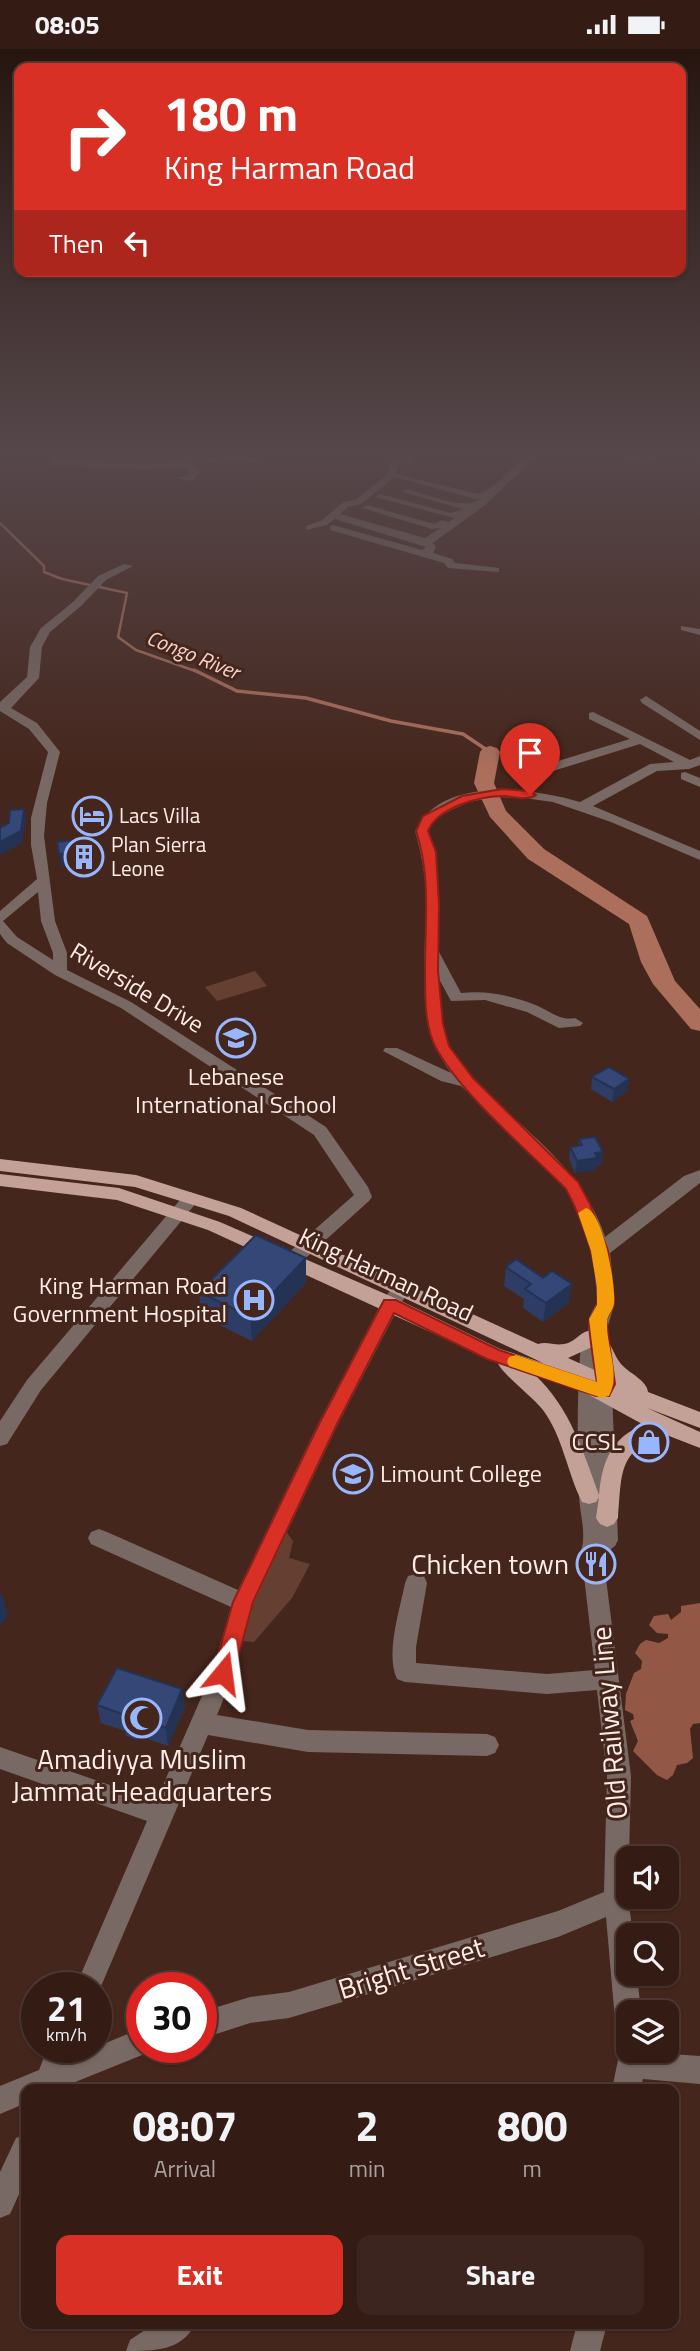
<!DOCTYPE html>
<html lang="en">
<head>
<meta charset="utf-8">
<style>
  body { margin:0; font-family:"Titillium Web",sans-serif; background:#3c251e; color:#f1f3f6; height:100vh; display:flex; flex-direction:column; font-size:26px; white-space:nowrap }
  * { box-sizing:border-box; margin:0 }
  p { font-size:23px; color:#a9a1a0 }
  .icon { flex:none; width:38px; height:38px; fill:none; stroke:currentColor; stroke-width:2; stroke-linecap:round; stroke-linejoin:round }
  .map { position:relative; flex:1; overflow:hidden }
  .drawer { position:absolute; left:21px; top:2035px; width:658px; height:245px; display:flex; flex-direction:column; background:#341c15; border-radius:14px; box-shadow:0 2px 5px #0004,0 0 0 2px #4e3a34 }
  .drawer>* { flex:none }
  .hud { position:absolute; left:14px; top:14px; width:672px; height:214px; border-radius:14px; box-shadow:0 2px 5px #0004,0 0 0 2px #4e3a34; background:#d93025; color:#fff; overflow:hidden }
  .tools { position:absolute; left:616px; top:1797px; display:grid; gap:14px }
  .tools a { display:grid; place-items:center; width:63px; height:63px; border-radius:14px; background:#341c15; box-shadow:0 2px 5px #0004,0 0 0 2px #4e3a34; font-size:35px }
  .speed { position:absolute; left:21px; top:1923px; display:flex; gap:14px; font-size:35px; font-weight:700; text-align:center }
  .speed>* { display:grid; place-content:center; width:91px; height:91px; border-radius:50%; background:#341c15; box-shadow:0 2px 5px #0004,0 0 0 2px #4e3a34; line-height:1 }
  .speed small { font-size:18px; font-weight:400 }
  .speed .limit { border:10px solid #d22; background:#fff; color:#111 }
  .pin { position:absolute; display:grid; place-items:center; width:60px; height:60px; color:#fff; margin:-72px -30px; border-radius:50% 50% 50% 0; rotate:-45deg; box-shadow:0 0 7px #0007 }
  .pin .icon { rotate:45deg }
  .me { position:absolute; width:77px; margin:-38px; rotate:16deg; stroke-linejoin:round; filter:drop-shadow(0 0 5px #0008) }
  .turn { display:flex; align-items:center; gap:24px; height:147px; padding:0 35px; font-size:32px }
  .turn .icon { width:91px; height:91px; stroke-width:2.5 }
  .turn b { display:block; font-size:49px; line-height:60px }
  .then { display:flex; align-items:center; height:66px; padding:0 35px; background:#0003; gap:14px; font-size:26px }
  .eta { display:flex; justify-content:space-evenly; align-items:center; height:119px; text-align:center }
  .eta b { font-size:42px; font-weight:700; line-height:49px }
  .button { display:flex; gap:14px; margin-top:auto; padding:14px 35px }
  .button a { flex:1; height:80px; border-radius:14px; background:#d93025; color:#fff; font-size:28px; font-weight:700; line-height:80px; text-align:center }
  .button a+a { background:#3c251e; color:#f1f3f6 }
  .status { display:flex; justify-content:space-between; align-items:center; height:49px; padding:0 35px; background:#341c15; direction:ltr }
  .status svg { height:19px; fill:currentColor }
  .map>svg:first-child { display:block }
  .green { fill:#663f33 }
  .forest { fill:#935845 }
  .lines { fill:none; stroke-linecap:round; stroke-linejoin:round }
  .stream-far1 { stroke:#ac6f5b; stroke-width:2.5 }
  .stream { stroke:#ac6f5b; stroke-width:3.5 }
  .river { fill:#ac6f5b; fill-rule:evenodd }
  .minor { fill:#796964; fill-rule:evenodd }
  .major { fill:#c3a197; fill-rule:evenodd }
  .wall { fill:#2d3d65 }
  .shaded-wall { fill:#243253 }
  .building { fill:#344776; stroke:#243253; stroke-width:2 }
  .route { fill:#d93025; stroke:#8d1f18; stroke-width:2 }
  .slow { fill:#f59e0b }
  .labels { text-anchor:middle; stroke-width:6; stroke-linejoin:round; paint-order:stroke }
  .far-water-label { font-size:21px; font-style:italic; fill:#f7d1c6; stroke:#45261c }
  .far-poi-label { font-size:21px; fill:#fdece7; stroke:#45261c; text-anchor:start }
  .street-label { font-size:24px; fill:#fdece7; stroke:#45261c }
  .poi-label { font-size:24px; fill:#fdece7; stroke:#45261c; text-anchor:end }
  .near-poi-label { font-size:28px; fill:#fdece7; stroke:#45261c; text-anchor:end }
  .near-street-label { font-size:28px; fill:#fdece7; stroke:#45261c }
</style>
</head>
<body>
<div class="status"><b>08:05</b><svg viewBox="0 0 49 12"><path d="M0 12V9h3v3zM5 12V6h3v6zM10 12V3h3v9zM15 12V0h3v12zM26 1h20v11H26zM47 4h2v5h-2z"/></svg></div>
<div class="map">
<svg width="700" height="2302" viewBox="0 0 700 2302">
  <rect width="100%" height="100%" fill="#45261c"/>
  <g class="green">
    <path d="M255 922 267 937 217 952 205 938Z"/>
    <path d="M285 1481 293 1492 289 1509 310 1515 292 1549 254 1593 233 1591Z"/>
  </g>
  <path class="forest" d="M700 1554V1674L693 1675 690 1680 693 1709 687 1714 677 1716 673 1726 667 1731 657 1726 633 1702 638 1692 630 1672 634 1670 633 1665 625 1661 626 1645 634 1624 641 1620 642 1612 635 1604 640 1595 646 1591 659 1594 668 1589V1585L657 1584 649 1576 654 1567 668 1565 671 1571 681 1563V1557Z"/>
  <g class="lines">
    <path class="stream-far1" d="M0 474 44 517V523L62 530 127 544 118 588 136 601 198 623"/>
    <path class="stream" d="M194 621 237 642 306 649 391 672 463 685 490 703"/>
    <path class="river" d="M490 697 497 699 500 703 494 734 506 762 544 800 647 867 675 932 700 960V982L691 980 653 935 641 913 629 875 528 810 490 768 474 734 480 703 483 699Z"/>
    <g class="minor">
      <path d="M189 403 194 406 193 410 243 405 261 411 256 414 243 411 192 415 200 423 192 432 175 429 189 426 190 423 185 418 148 420 54 417 49 414 54 411 148 414 183 412 184 406Z"/>
      <path d="M401 403H409L412 413 398 416 396 425 478 445C505 437 516 403 546 403L530 413 485 456 433 494 436 498 433 504 452 510 455 514 499 519V523L448 519 444 514 330 481V477L333 476 422 501 426 498 335 470 327 476 306 481V477L321 472 343 453 355 451 387 426 391 411 402 410ZM395 428 475 450H480C464 462 427 445 407 440L402 443 463 460 451 464 380 445 375 448 454 469 449 473 442 471 434 475 367 456 362 459 432 480 440 479 425 489 340 465 348 458 361 455Z"/>
      <path d="M602 403H620L647 408 656 403H667L648 414Z"/>
      <path d="M124 515 133 517 106 531 81 557 50 583 42 598 39 629 11 659 37 674 60 703 47 754 44 787 55 872 67 904V921L131 953 326 1078 368 1138 372 1148 369 1152 299 1215H287L284 1210 287 1205 354 1146 314 1086 121 959 55 926 7 894 0 885V862L37 830 31 796V769L48 703 29 680 0 662V653L27 628 30 598 41 579 73 553 98 527ZM38 843 41 872 53 904V911L17 888 3 872Z"/>
      <path d="M681 577 700 580V586L681 581Z"/>
      <path d="M646 647 700 682V691L642 654 640 651Z"/>
      <path d="M593 663 690 711 700 707V716L689 720 657 722 593 757 700 802V811L611 773 553 753 524 749 495 748 469 753 451 761 434 771 429 782 438 823 439 903 461 944C488 941 513 947 538 957 551 963 561 972 575 969L583 974 580 977 559 979 527 963 485 951 451 952 439 930C441 950 440 974 448 994 460 1020 483 1041 503 1059 546 1098 587 1132 605 1188L684 1127 700 1121V1134L610 1204 615 1253 607 1280 616 1335 612 1343 618 1491 615 1497 603 1506 631 1727 628 1848 633 1886H628V1925H637L641 1964H628V1984L619 1980 615 1971 606 1868 558 1888 289 1969 250 1974 201 1990V1963L250 1948 289 1943 558 1862 604 1843 607 1727 597 1641 547 1645 405 1633 397 1630C385 1604 400 1561 405 1534L408 1527 416 1525 424 1527 427 1534 416 1598V1614L547 1625 595 1621 581 1502C587 1483 579 1463 579 1444 577 1393 577 1343 581 1293L588 1287 589 1269 597 1253 595 1223 584 1177 566 1141 535 1106 461 1037 441 1032 383 1002 385 999H397L451 1024C412 973 427 906 426 846 425 824 421 803 415 782 441 726 533 739 580 753L650 715 674 713 640 695 553 722H545V716L630 690 589 670V664Z"/>
      <path d="M685 723 700 729V738L681 730V724Z"/>
      <path d="M191 1143 200 1149 197 1153 41 1341 7 1395 0 1397V1372L27 1331 185 1145Z"/>
      <path d="M402 1232 409 1234 411 1239 398 1259 338 1375 254 1553 234 1624 217 1666 308 1681 487 1685 495 1688 499 1696 495 1704 487 1707 308 1703 208 1686 96 1949V1939H75L147 1772 0 1720V1698L156 1752 212 1624 231 1558 91 1495 88 1489 91 1483 99 1480 107 1483 238 1541 318 1375 381 1255 395 1234Z"/>
      <path d="M142 1979V1998H153L152 2002 58 2040H26V2054L0 2065V2037L39 2021 48 1998H75L72 2008Z"/>
      <path d="M628 1990V2002L700 2007V2035L643 2030 640 2040H612L622 1992Z"/>
      <path d="M26 2085V2130L10 2165 0 2169V2123L16 2089Z"/>
      <path d="M154 2275H195C182 2302 154 2302 126 2302L130 2291Z"/>
      <path d="M577 2275H607L600 2302H570Z"/>
    </g>
    <path class="major" d="M0 1110 136 1126 241 1159 538 1295C547 1292 555 1297 564 1295 574 1294 579 1284 588 1282 609 1276 611 1306 623 1317 631 1325 647 1332 648 1343L700 1363V1379L647 1359 700 1383V1399L664 1385C617 1402 622 1426 618 1469L614 1475 607 1478 600 1475 596 1469 599 1448 596 1453 589 1455 582 1453C567 1423 563 1388 543 1361 533 1348 501 1324 498 1314L208 1181 117 1151 0 1137V1125L119 1139 220 1173 397 1250 500 1300 543 1314 229 1167 135 1138 0 1122ZM592 1298 606 1325 610 1328 568 1309ZM535 1326 580 1341 644 1376C611 1388 602 1413 599 1446 583 1402 570 1359 535 1326Z"/>
  </g>
  <g class="wall">
    <path d="M592 1028 629 1030 627 1042 612 1053 591 1040Z"/>
    <path d="M579 1090 603 1103 601 1116 596 1117 595 1121 575 1124 569 1110 570 1098 579 1096Z"/>
    <path d="M506 1218 543 1229 569 1254 543 1273 523 1259 524 1250 504 1237Z"/>
    <path d="M306 1234 252 1292 201 1267 199 1243Z"/>
    <path d="M182 1640 185 1658 168 1697 140 1687 137 1691 126 1687 125 1682 101 1674 97 1656Z"/>
  </g>
  <g class="shaded-wall">
    <path d="M24 760 26 772 22 794 0 806V793Z"/>
    <path d="M92 802 93 813 61 817 59 805Z"/>
    <path d="M629 1030 627 1042 612 1053 614 1040Z"/>
    <path d="M603 1103 601 1116 596 1117 595 1121 575 1124 577 1112 595 1104Z"/>
    <path d="M306 1209V1234L252 1292 250 1268Z"/>
    <path d="M572 1235 569 1254 543 1273 546 1254Z"/>
    <path d="M2 1543 8 1567 0 1577V1546Z"/>
    <path d="M182 1640 185 1658 168 1697 166 1679Z"/>
    <path d="M137 1669 140 1687 137 1691 134 1673Z"/>
  </g>
  <g class="building">
    <path d="M24 760 21 782 0 793V779L9 774 10 761Z"/>
    <path d="M89 789 92 802 59 805 57 793Z"/>
    <path d="M609 1018 629 1030 614 1040 592 1028Z"/>
    <path d="M595 1088 603 1103 595 1104 597 1109 577 1112 570 1098 582 1096 579 1090Z"/>
    <path d="M256 1186 306 1209 250 1268 199 1243Z"/>
    <path d="M516 1210 543 1229 552 1222 572 1235 546 1254 525 1240 531 1235 506 1218Z"/>
    <path d="M117 1619 182 1640 166 1679 137 1669 134 1673 123 1670 125 1666 97 1656Z"/>
  </g>
  <linearGradient id="sky" x2="0" y2="1"><stop stop-color="#26150f"/><stop offset="0.56" stop-color="#56474b"/><stop offset="1" stop-color="#56474b" stop-opacity="0"/></linearGradient>
  <rect width="700" height="725" fill="url(#sky)"/>
  <path class="route" d="M502 740 530 742 536 746C528 752 515 748 504 747 480 747 438 758 428 782L436 803 439 855 438 922 443 975 449 997 473 1029 578 1133 590 1155 608 1202 613 1239 614 1256 606 1271 615 1335 609 1347H596L487 1310 394 1264 337 1375 253 1553 234 1624 230 1631 223 1633 216 1631 213 1624 233 1553 319 1375 384 1251H396L499 1301 597 1334C594 1314 590 1294 589 1274 589 1267 596 1262 597 1255 602 1223 581 1168 566 1140 527 1101 462 1046 436 999 424 977 425 944 425 920 425 874 431 826 416 782L423 767 462 747Z"/>
  <path class="slow" d="M586 1159C603 1163 616 1236 614 1254 614 1261 607 1266 607 1273 606 1298 621 1324 609 1347L602 1349 509 1317 507 1313 509 1308 516 1306 597 1333 589 1270 597 1256V1239L591 1202 578 1164Z"/>
  <defs>
    <symbol id="hotel-ring" viewBox="-11 -11 22 22"><circle r="9.5" fill="#45261c" stroke="#98b6fd" stroke-width="1.5"/><path d="M-6-4.5h1.5V1H6V5H4.5V3h-9V5H-6ZM-4 0a1.8 1.8 0 1 1 3.6 0ZM.5 0V-2.5h3Q6-2.5 6 0Z" fill="#98b6fd"/></symbol>
    <symbol id="building-ring" viewBox="-11 -11 22 22"><circle r="9.5" fill="#45261c" stroke="#98b6fd" stroke-width="1.5"/><path d="M-4-6H4V6H1V3H-1V6H-4ZM-2.5-4.3h1.7v1.8h-1.7ZM.8-4.3h1.7v1.8H.8ZM-2.5-1h1.7V.8h-1.7ZM.8-1h1.7V.8H.8Z" fill="#98b6fd"/></symbol>
    <symbol id="school-ring" viewBox="-11 -11 22 22"><circle r="9.5" fill="#45261c" stroke="#98b6fd" stroke-width="1.5"/><path d="M0-5L7-2L0 1L-7-2ZM-4 1L0 2.5L4 1V4Q0 6-4 4Z" fill="#98b6fd"/></symbol>
    <symbol id="hospital-ring" viewBox="-11 -11 22 22"><circle r="9.5" fill="#45261c" stroke="#98b6fd" stroke-width="1.5"/><path d="M-5-5h3v3.5h4V-5h3V5h-3V1.5h-4V5h-3Z" fill="#98b6fd"/></symbol>
    <symbol id="shop-ring" viewBox="-11 -11 22 22"><circle r="9.5" fill="#45261c" stroke="#98b6fd" stroke-width="1.5"/><path d="M-5-2.5h2.3a2.7 3.5 0 0 1 5.4 0H5L5.5 6h-11ZM-1.5-2.5h3a1.5 2.3 0 0 0-3 0Z" fill="#98b6fd"/></symbol>
    <symbol id="university-ring" viewBox="-11 -11 22 22"><circle r="9.5" fill="#45261c" stroke="#98b6fd" stroke-width="1.5"/><path d="M0-5L7-2L0 1L-7-2ZM-4 1L0 2.5L4 1V4Q0 6-4 4Z" fill="#98b6fd"/></symbol>
    <symbol id="restaurant-ring" viewBox="-11 -11 22 22"><circle r="9.5" fill="#45261c" stroke="#98b6fd" stroke-width="1.5"/><path d="M-5-6h1v4h1v-4h1v4h1v-4h1v5L-1.5 .5V6h-2V.5L-5-1ZM5-6V6H3V1.5H1.5Q1.5-4 5-6Z" fill="#98b6fd"/></symbol>
    <symbol id="mosque-ring" viewBox="-11 -11 22 22"><circle r="9.5" fill="#45261c" stroke="#98b6fd" stroke-width="1.5"/><path d="M3.5-4.9A6 6 0 1 0 3.5 4.9A5 5 0 1 1 3.5-4.9Z" fill="#98b6fd"/></symbol>
  </defs>
  <g fill-rule="evenodd">
    <use href="#hotel-ring" x="70" y="745" width="44" height="44"/>
    <use href="#building-ring" x="62" y="786" width="44" height="44"/>
    <use href="#school-ring" x="214" y="967" width="44" height="44"/>
    <use href="#hospital-ring" x="232" y="1229" width="44" height="44"/>
    <use href="#shop-ring" x="627" y="1371" width="44" height="44"/>
    <use href="#university-ring" x="331" y="1403" width="44" height="44"/>
    <use href="#restaurant-ring" x="574" y="1493" width="44" height="44"/>
    <use href="#mosque-ring" x="120" y="1647" width="44" height="44"/>
  </g>
  <g class="labels">
    <g class="far-water-label">
      <text transform="translate(193 606) rotate(22)" y="7">Congo River</text>
    </g>
    <g class="far-poi-label">
      <text x="119" y="774">Lacs Villa</text>
      <text x="111" y="803">Plan Sierra<tspan x="111" dy="24">Leone</tspan></text>
    </g>
    <g class="street-label">
      <text transform="translate(137 939) rotate(31)" y="8">Riverside Drive</text>
      <text transform="translate(386 1226) rotate(25)" y="8">King Harman Road</text>
    </g>
    <g class="poi-label">
      <text x="236" y="1036" text-anchor="middle">Lebanese<tspan x="236" dy="28">International School</tspan></text>
      <text x="227" y="1245">King Harman Road<tspan x="227" dy="28">Government Hospital</tspan></text>
      <text x="622" y="1401">CCSL</text>
      <text x="380" y="1433" text-anchor="start">Limount College</text>
    </g>
    <g class="near-poi-label">
      <text x="569" y="1525">Chicken town</text>
      <text x="142" y="1720" text-anchor="middle">Amadiyya Muslim<tspan x="142" dy="32">Jammat Headquarters</tspan></text>
    </g>
    <g class="near-street-label">
      <text transform="translate(609 1674) rotate(-95)" y="10">Old Railway Line</text>
      <text transform="translate(411 1919) rotate(-17)" y="10">Bright Street</text>
    </g>
  </g>
</svg>
<div class="tools">
<a><svg class="icon" aria-label="sound" viewBox="0 0 24 24"><path d="M4 9h4l5-4v14l-5-4H4zM17 9q2 3 0 6"/></svg></a>
<a><svg class="icon" aria-label="search" viewBox="0 0 24 24"><circle cx="10" cy="10" r="6"/><path d="M15 15l6 6"/></svg></a>
<a><svg class="icon" aria-label="layers" viewBox="0 0 24 24"><path d="M12 4l9 5-9 5-9-5zM3 14l9 5 9-5"/></svg></a>
</div>
<div class="speed"><div>21<small>km/h</small></div><div class="limit">30</div></div>
<div class="pin" style="left:530px;top:746px;background:#d93025"><svg class="icon" aria-label="arrive" viewBox="0 0 24 24"><path d="M6 21V4h12l-3 4 3 4H6"/></svg></div>
<svg class="me" style="left:223px;top:1624px" viewBox="-20 -20 40 40"><path d="M0-17L14 15 0 8-14 15z" fill="#d93025" stroke="#fff" stroke-width="4"/></svg>
<div class="hud">
<div class="turn"><svg class="icon" aria-label="right" viewBox="0 0 24 24"><path d="M7 20v-9h11M14 6l5 5-5 5"/></svg><div><b>180 m</b>King Harman Road</div></div>
<div class="then">Then<svg class="icon" aria-label="left" viewBox="0 0 24 24"><path d="M17 20v-9H6M10 6l-5 5 5 5"/></svg></div>
</div>
<section class="drawer">
<div class="eta">
<div><b>08:07</b><p>Arrival</p></div>
<div><b>2</b><p>min</p></div>
<div><b>800</b><p>m</p></div>
</div>
<div class="button"><a>Exit</a><a>Share</a></div>
</section>
</div>
</body>
</html>
